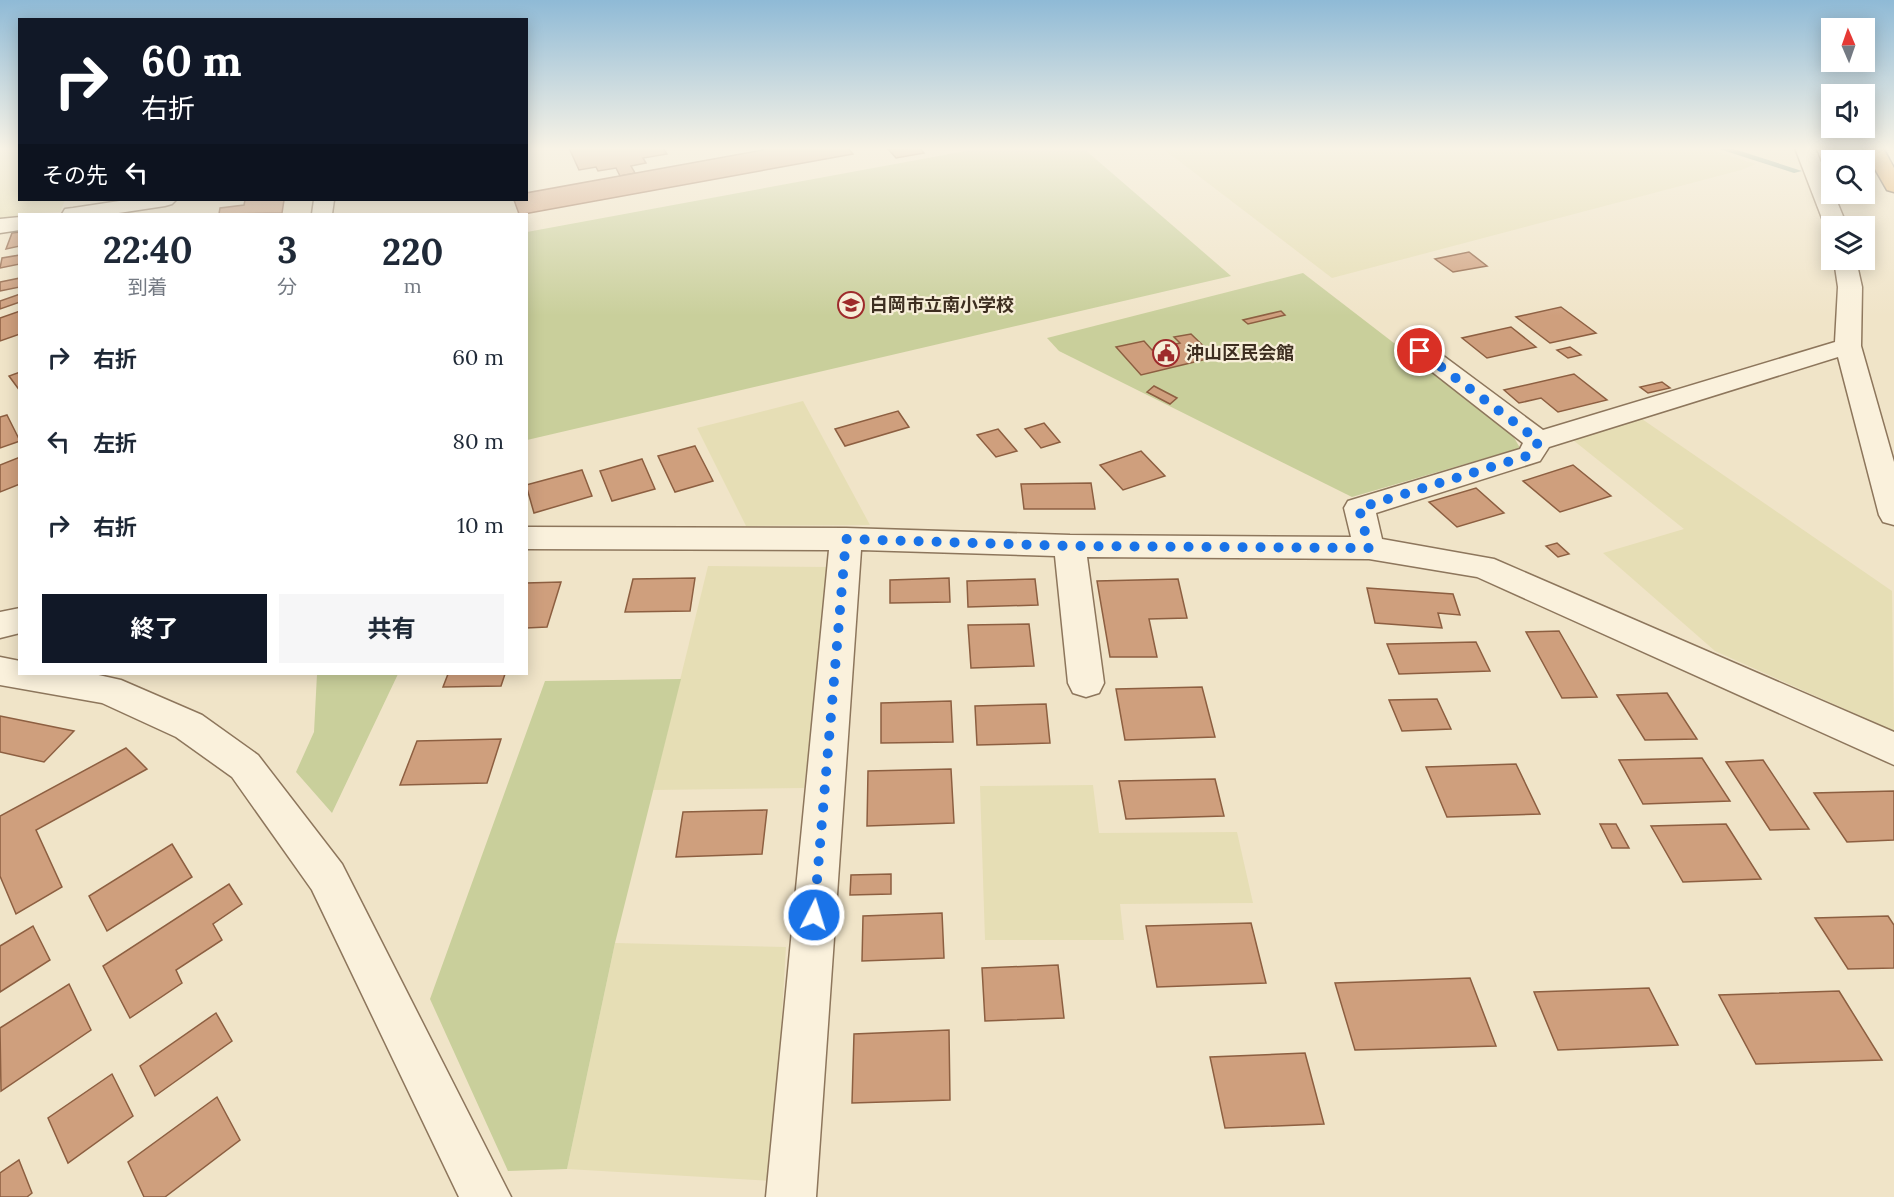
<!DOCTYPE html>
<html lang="ja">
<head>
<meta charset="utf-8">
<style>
  body { margin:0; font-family:Lora,"Noto Sans JP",serif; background:#f6f6f7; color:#1f2937; height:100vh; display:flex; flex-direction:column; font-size:22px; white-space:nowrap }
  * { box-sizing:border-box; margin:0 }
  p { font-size:20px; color:#747a83 }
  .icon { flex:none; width:33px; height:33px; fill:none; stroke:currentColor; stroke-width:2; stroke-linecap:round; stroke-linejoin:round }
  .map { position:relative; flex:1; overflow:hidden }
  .details { position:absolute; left:18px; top:213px; width:510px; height:462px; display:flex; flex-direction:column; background:#fff; border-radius:0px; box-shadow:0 3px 15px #0003 }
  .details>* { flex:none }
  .top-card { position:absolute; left:18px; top:18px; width:510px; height:183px; border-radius:0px; box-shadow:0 3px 15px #0003; background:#111827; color:#fff; overflow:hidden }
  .needle { width:39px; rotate:358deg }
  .controls { position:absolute; left:1821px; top:18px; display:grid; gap:12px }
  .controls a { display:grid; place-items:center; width:54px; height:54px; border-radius:0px; background:#fff; box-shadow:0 3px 15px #0003; font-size:30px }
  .pin { position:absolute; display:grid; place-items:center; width:51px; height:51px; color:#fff; margin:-26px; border:3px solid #fff; border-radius:50%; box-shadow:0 2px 6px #0007 }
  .me { position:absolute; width:66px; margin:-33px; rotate:5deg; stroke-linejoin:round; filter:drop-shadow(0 0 4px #0008) }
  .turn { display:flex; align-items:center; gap:21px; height:126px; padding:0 24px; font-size:27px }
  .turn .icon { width:78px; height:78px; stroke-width:2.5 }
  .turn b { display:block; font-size:42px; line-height:51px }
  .then { display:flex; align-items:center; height:57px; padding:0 24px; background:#0003; gap:12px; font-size:22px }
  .eta { display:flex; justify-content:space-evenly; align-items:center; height:102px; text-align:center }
  .eta b { font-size:36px; font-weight:700; line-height:42px }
  .primary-button { display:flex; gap:12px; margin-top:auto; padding:12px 24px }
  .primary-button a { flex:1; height:69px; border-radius:0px; background:#111827; color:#fff; font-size:24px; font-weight:700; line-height:69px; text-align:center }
  .primary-button a+a { background:#f6f6f7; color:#1f2937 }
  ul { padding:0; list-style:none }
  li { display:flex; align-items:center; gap:18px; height:84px; padding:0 24px }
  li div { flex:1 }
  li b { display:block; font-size:22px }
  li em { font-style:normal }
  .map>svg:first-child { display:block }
  .farmland { fill:#e6deb5 }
  .green { fill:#c9cf9b }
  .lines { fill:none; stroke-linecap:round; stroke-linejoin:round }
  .stream { fill:#6f938a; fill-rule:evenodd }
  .building { fill:#cf9f7d; stroke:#8d5f41; stroke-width:1.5 }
  .minor-casing { stroke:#8d765c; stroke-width:3 }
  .highway-casing { stroke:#5b4430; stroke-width:3 }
  .minor { fill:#faf1dc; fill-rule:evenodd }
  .highway { fill:#e0a458; fill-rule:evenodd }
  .route { stroke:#1a73e8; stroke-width:10; stroke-dasharray:0 18 }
  .labels { text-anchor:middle; stroke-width:4.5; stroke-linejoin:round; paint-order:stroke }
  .far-poi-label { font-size:18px; font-weight:bold; fill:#3d2e20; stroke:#f7eed8; text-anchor:start }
</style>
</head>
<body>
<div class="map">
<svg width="1894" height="1197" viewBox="0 0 1894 1197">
  <rect width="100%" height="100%" fill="#f0e4c8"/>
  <g class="farmland">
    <path d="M19 148 20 200H65L60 212 20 214 19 219 0 222V151Z"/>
    <path d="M1162 148H1705L1756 164 1741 170 1332 278Z"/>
    <path d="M803 401 870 525 746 526 697 428Z"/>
    <path d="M1642 419 1892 591 1894 731 1715 651 1603 553 1684 529 1573 440Z"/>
    <path d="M708 566 831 567 804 788 653 790Z"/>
    <path d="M1093 785 1099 833 1237 832 1253 903 1120 904 1124 940H985L980 786Z"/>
    <path d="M615 943 786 947 772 1181 567 1169Z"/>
  </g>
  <g class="green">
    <path d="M982 148H1083L1231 276 527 440V232Z"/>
    <path d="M1303 273 1512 434 1520 448 1352 497 1059 351 1047 338Z"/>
    <path d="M317 674H398L332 813 296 772 314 732Z"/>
    <path d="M681 679 615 943 567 1169 508 1171 430 999 545 681Z"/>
  </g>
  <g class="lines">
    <path class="stream" d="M1716 148H1731L1802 171 1794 173Z"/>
  </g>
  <g class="building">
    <path d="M569 148H663L667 154 643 158 646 163 631 166 635 173 620 176 616 168 598 171 596 167 579 170Z"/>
    <path d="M762 148H848L853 154 524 214H519L514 200H526V193L763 150Z"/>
    <path d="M920 148 924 153 896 158 888 149Z"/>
    <path d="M245 200H284L282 213 219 214 220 208 244 205Z"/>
    <path d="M20 232V246L6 249 12 233Z"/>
    <path d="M1469 252 1487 266 1453 272 1435 259Z"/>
    <path d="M20 255V264L0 268 2 258Z"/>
    <path d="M20 278V287L0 291V282Z"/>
    <path d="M20 294V302L0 309V301Z"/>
    <path d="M1561 307 1596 333 1550 343 1516 317Z"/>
    <path d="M20 311V334L0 341V318Z"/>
    <path d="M1281 311 1285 315 1248 324 1243 320Z"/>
    <path d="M1511 327 1536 347 1487 358 1462 338Z"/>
    <path d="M1191 334 1215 357 1141 375 1116 347 1144 341 1152 350 1180 343 1174 337Z"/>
    <path d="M1570 347 1581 355 1568 358 1557 350Z"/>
    <path d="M20 372V391L9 376Z"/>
    <path d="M1574 374 1607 400 1558 412 1541 398 1519 403 1504 390Z"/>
    <path d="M1662 382 1670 388 1648 393 1640 387Z"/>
    <path d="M1154 386 1177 398 1170 404 1147 392Z"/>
    <path d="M898 411 909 427 845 446 835 429Z"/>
    <path d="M7 415 20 441 0 448V417Z"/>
    <path d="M1044 423 1060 442 1041 448 1025 429Z"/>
    <path d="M998 429 1017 451 996 457 977 435Z"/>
    <path d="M695 446 713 481 675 492 658 456Z"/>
    <path d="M1141 451 1165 476 1123 490 1100 465Z"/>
    <path d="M20 457V484L0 492V465Z"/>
    <path d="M642 459 655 489 612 501 600 471Z"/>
    <path d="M1573 465 1611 496 1560 512 1523 481Z"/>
    <path d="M582 470 592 496 534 513 526 485Z"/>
    <path d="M1091 483 1095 509H1024L1021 484Z"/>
    <path d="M1476 488 1504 513 1457 527 1429 502Z"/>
    <path d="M1557 543 1569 554 1558 557 1546 546Z"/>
    <path d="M695 578 690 611 625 612 633 579Z"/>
    <path d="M949 578 950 602 890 603V580Z"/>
    <path d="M1035 579 1038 605 968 607 967 581Z"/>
    <path d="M1178 579 1187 618 1149 619 1157 657H1110L1097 581Z"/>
    <path d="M561 582 547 627 526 628V583Z"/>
    <path d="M1367 588 1453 594 1460 615 1438 613 1442 628 1375 623Z"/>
    <path d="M1029 624 1034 666 971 668 968 625Z"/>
    <path d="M1559 631 1597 697 1562 698 1526 632Z"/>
    <path d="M1476 642 1490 671 1399 674 1387 644Z"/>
    <path d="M448 674H505L501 686 443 687Z"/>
    <path d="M1202 687 1215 737 1125 740 1116 689Z"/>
    <path d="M1667 693 1697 739 1645 740 1617 695Z"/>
    <path d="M1437 699 1451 729 1402 731 1389 700Z"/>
    <path d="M951 701 953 742 881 743V703Z"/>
    <path d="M1046 704 1050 743 977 745 975 706Z"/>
    <path d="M0 716 74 731 44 762 0 752Z"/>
    <path d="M501 739 487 783 400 785 417 741Z"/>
    <path d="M126 748 147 769 36 830 62 887 16 914 0 876V816Z"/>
    <path d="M1702 758 1730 801 1643 804 1619 760Z"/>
    <path d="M1763 760 1809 829 1770 830 1726 762Z"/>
    <path d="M1516 764 1540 814 1447 817 1426 767Z"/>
    <path d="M951 769 954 823 867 826 868 771Z"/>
    <path d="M1215 779 1224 816 1126 819 1119 781Z"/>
    <path d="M1894 791V840L1847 842 1814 793Z"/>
    <path d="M767 810 762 854 676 857 683 812Z"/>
    <path d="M1600 824H1616L1629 848H1612Z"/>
    <path d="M1726 824 1761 879 1683 882 1651 826Z"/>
    <path d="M172 844 192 877 107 931 89 896Z"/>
    <path d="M891 874V894L850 895 851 875Z"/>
    <path d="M229 884 242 904 213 924 222 940 176 970 182 983 130 1018 103 966Z"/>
    <path d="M942 913 944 958 862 961 863 916Z"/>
    <path d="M1888 916 1894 925V968L1848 969 1815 918Z"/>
    <path d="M1251 923 1266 983 1157 987 1146 926Z"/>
    <path d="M33 926 50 960 0 992V946Z"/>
    <path d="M1058 965 1064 1018 985 1021 982 968Z"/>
    <path d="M1470 978 1496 1046 1355 1050 1335 983Z"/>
    <path d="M69 984 91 1030 1 1091 0 1028Z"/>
    <path d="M1649 988 1678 1045 1558 1050 1534 992Z"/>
    <path d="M1839 991 1882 1060 1756 1064 1719 995Z"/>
    <path d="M216 1013 232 1041 155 1096 140 1066Z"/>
    <path d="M949 1030 950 1100 852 1103 854 1034Z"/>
    <path d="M1305 1053 1324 1124 1225 1128 1210 1057Z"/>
    <path d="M112 1074 133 1116 68 1163 48 1118Z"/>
    <path d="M217 1097 240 1140 165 1197H144L128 1162Z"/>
    <path d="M19 1160 32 1193 27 1197H0V1173Z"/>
  </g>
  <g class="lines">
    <defs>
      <g id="minor">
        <path d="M1795 148H1815L1847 226H1832V231L1825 226Z"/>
        <path d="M126 200H176L172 204 165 206 112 214H62L65 209 73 208Z"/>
        <path d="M314 200H334L332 214H312Z"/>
        <path d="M20 217V230L0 233V219Z"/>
        <path d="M1834 260H1856L1862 287 1861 346 1894 462V525L1883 522 1879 515 1838 357 1549 447 1540 461 1376 513 1382 539 1494 559 1894 732V765L1477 577 1369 559 1087 557 1104 683 1099 693 1086 697 1073 693 1068 683 1055 556 861 550 816 1197H766L829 550 526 549V527L846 528 1070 535 1351 537 1344 508 1348 501 1520 449 1523 443 1412 356 1408 351 1412 346 1421 343 1430 346 1543 430 1835 342 1838 287Z"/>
        <path d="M20 608V633L0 638V612Z"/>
        <path d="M0 657 20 661V674H94L121 680 202 715 258 755 342 864 511 1197H459L312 890 232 777 176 737 102 703 0 685Z"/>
      </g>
      <path id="highway" d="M1863 148H1883L1894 168V192L1887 190Z"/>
    </defs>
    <use href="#minor" class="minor-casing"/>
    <use href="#highway" class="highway-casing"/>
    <use href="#minor" class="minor"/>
    <use href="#highway" class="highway"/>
  </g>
  <linearGradient id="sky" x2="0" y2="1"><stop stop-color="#8fbad6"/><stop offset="0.47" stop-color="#f8f3e6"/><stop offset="1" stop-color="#f8f3e6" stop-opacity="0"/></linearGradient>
  <rect width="1894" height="316" fill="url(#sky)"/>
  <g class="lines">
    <path class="route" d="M814 915 846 539 1070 546 1369 548 1359 508 1530 455 1539 441 1420 351"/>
  </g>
  <defs>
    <symbol id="school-ring" viewBox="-11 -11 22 22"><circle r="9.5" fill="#f7eed8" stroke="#9e2a2b" stroke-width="1.5"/><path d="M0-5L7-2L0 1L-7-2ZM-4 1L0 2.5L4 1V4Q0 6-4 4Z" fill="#9e2a2b"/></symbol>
    <symbol id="civic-ring" viewBox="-11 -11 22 22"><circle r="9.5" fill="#f7eed8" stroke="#9e2a2b" stroke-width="1.5"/><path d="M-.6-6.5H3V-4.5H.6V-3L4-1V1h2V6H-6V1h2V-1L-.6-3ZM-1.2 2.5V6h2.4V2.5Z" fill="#9e2a2b"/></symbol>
  </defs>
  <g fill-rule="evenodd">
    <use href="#school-ring" x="836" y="290" width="30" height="30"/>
    <use href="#civic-ring" x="1151" y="338" width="30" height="30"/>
  </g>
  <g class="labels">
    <g class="far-poi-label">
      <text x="870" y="311">白岡市立南小学校</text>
      <text x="1186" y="359">沖山区民会館</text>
    </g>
  </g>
</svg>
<div class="controls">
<a><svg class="needle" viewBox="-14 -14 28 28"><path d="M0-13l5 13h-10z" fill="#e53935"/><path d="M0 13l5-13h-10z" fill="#747a83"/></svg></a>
<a><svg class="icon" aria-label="sound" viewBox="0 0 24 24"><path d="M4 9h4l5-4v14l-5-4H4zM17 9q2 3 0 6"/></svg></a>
<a><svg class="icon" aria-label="search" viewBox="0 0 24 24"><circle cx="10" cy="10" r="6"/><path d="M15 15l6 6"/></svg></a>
<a><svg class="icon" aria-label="layers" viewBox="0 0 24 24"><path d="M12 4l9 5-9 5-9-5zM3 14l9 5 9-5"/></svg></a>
</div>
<div class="pin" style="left:1420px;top:351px;background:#d93025"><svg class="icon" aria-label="arrive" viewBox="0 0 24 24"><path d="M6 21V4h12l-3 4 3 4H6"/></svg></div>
<svg class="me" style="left:814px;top:915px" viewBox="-20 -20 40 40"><circle r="17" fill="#1a73e8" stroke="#fff" stroke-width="3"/><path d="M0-11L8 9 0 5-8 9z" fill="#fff"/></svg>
<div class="top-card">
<div class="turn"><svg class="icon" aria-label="right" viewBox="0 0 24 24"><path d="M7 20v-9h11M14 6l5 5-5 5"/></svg><div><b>60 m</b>右折</div></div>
<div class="then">その先<svg class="icon" aria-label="left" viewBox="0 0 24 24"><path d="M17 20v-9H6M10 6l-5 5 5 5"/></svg></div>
</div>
<section class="details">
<div class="eta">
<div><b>22:40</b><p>到着</p></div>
<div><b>3</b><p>分</p></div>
<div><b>220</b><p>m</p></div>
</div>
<ul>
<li><svg class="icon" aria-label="right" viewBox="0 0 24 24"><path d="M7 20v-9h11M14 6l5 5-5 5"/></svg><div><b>右折</b></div><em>60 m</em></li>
<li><svg class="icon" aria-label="left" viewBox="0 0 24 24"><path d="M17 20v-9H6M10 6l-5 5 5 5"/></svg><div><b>左折</b></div><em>80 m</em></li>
<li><svg class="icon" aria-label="right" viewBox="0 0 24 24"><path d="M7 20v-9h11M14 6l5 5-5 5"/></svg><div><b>右折</b></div><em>10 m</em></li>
</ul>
<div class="primary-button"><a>終了</a><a>共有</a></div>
</section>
</div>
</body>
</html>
